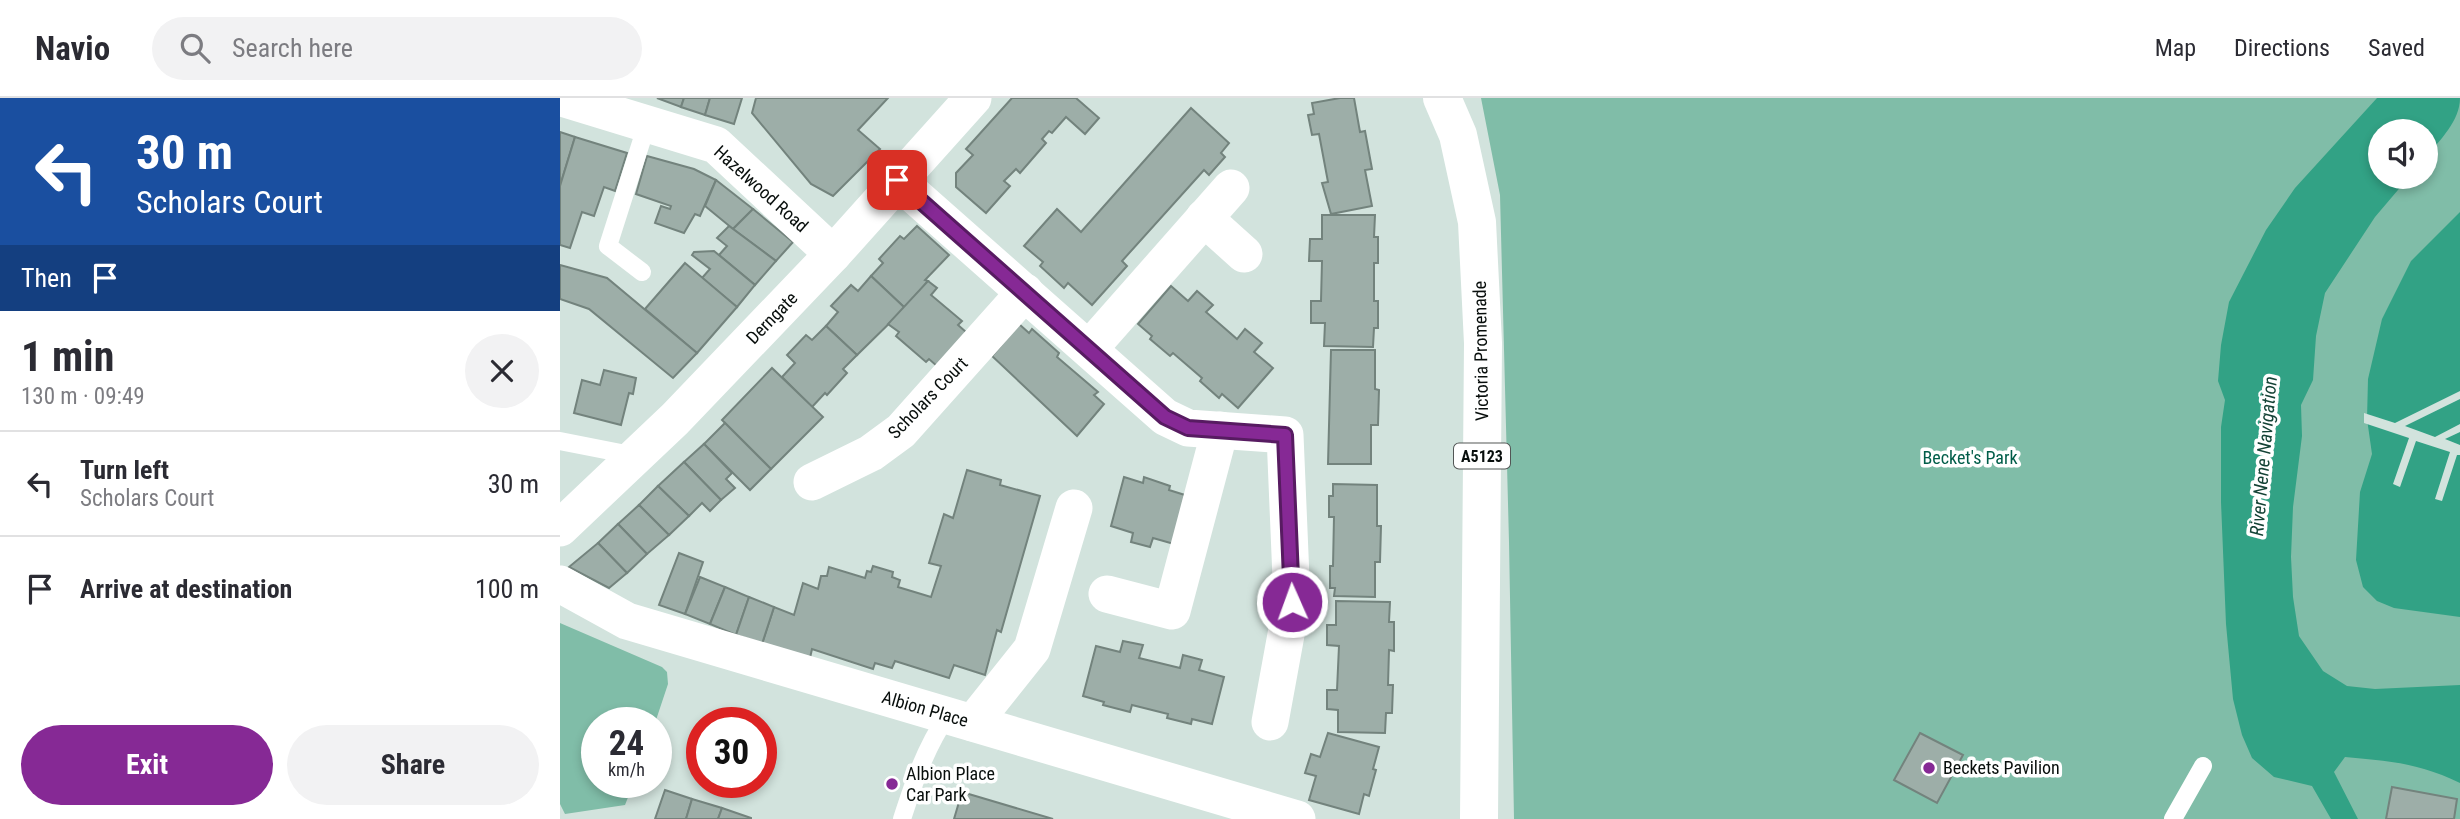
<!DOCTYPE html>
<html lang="en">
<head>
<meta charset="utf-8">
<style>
  body { margin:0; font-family:"Roboto Condensed",sans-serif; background:#f2f2f3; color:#2b2b33; height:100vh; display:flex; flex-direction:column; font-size:26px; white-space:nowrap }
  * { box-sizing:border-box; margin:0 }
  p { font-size:23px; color:#7c7c81 }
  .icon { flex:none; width:38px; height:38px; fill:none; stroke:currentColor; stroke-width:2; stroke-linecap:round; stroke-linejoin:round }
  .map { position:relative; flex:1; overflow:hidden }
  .details { display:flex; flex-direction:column; background:#fff; width:560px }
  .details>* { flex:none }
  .banner { background:#1a4fa0; color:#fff; overflow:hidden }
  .controls { position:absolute; left:1808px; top:21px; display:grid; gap:14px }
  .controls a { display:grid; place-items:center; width:70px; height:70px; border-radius:50%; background:#fff; box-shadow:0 4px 10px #0003; font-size:35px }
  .speed { position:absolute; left:21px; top:609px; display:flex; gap:14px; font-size:35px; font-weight:700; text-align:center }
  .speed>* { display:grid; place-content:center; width:91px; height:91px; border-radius:50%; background:#fff; box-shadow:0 4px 10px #0003; line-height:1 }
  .speed small { font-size:18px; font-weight:400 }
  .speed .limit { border:10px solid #d22; background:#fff; color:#111 }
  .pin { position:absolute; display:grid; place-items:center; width:60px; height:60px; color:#fff; margin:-30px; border-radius:14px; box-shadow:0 4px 10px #0006 }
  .me { position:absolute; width:77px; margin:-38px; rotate:358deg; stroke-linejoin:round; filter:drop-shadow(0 0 5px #0008) }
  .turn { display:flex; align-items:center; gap:24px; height:147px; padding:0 21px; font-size:32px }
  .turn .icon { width:91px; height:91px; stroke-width:2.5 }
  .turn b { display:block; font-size:49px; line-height:60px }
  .then { display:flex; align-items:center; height:66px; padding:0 21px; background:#0003; gap:14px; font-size:26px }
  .round { display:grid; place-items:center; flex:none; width:74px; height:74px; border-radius:37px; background:#f2f2f3 }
  .head { display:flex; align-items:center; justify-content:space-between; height:119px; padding:0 21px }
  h1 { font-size:42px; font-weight:700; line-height:52px }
  .action { display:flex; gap:14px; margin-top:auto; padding:14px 21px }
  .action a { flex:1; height:80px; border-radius:42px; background:#862995; color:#fff; font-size:28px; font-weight:700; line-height:80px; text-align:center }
  .action a+a { background:#f2f2f3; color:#2b2b33 }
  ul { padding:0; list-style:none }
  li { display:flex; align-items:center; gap:21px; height:105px; padding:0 21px; border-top:2px solid #e1e1e2 }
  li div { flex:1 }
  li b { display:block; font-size:26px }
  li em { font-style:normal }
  header { display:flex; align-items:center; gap:42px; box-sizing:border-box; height:98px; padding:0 35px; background:#fff; border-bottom:2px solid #e1e1e2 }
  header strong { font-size:33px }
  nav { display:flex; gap:38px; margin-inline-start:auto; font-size:24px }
  .search { width:490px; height:63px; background:#f2f2f3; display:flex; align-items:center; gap:18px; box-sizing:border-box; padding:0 24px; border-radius:38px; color:#7c7c81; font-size:26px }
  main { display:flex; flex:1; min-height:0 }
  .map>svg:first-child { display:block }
  .green { fill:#80bda8; fill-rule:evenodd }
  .water { fill:#32a285 }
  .pier { fill:#d2e3dd }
  .building { fill:#9daea8; stroke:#73837d; stroke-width:2 }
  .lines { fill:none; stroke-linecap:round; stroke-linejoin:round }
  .service { stroke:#fff; stroke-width:18 }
  .minor { stroke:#fff; stroke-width:37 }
  .primary { stroke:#fff; stroke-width:38 }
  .route-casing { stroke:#571b61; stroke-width:18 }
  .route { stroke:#862995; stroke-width:12 }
  .poi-dot { fill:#862995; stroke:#fff; stroke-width:2.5 }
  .labels { text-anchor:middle; stroke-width:7; stroke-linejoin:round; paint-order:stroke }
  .shield { fill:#fff; stroke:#525655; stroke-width:2 }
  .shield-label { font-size:16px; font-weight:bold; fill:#080e0c }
  .street-label { font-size:18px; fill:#080e0c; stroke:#fff }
  .park-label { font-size:18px; fill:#005d49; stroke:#fff }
  .poi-label { font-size:18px; fill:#080e0c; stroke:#fff; text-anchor:start }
  .water-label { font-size:19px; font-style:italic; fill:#144336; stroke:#fff }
</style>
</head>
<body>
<header>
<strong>Navio</strong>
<div class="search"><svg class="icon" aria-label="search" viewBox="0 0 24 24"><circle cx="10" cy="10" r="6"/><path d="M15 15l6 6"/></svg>Search here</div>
<nav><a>Map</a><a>Directions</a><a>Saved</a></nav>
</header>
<main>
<section class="details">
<div class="banner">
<div class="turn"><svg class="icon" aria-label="left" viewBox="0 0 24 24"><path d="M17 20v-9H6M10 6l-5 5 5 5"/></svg><div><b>30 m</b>Scholars Court</div></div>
<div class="then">Then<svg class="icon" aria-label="arrive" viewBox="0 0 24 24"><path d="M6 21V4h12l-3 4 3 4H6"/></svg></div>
</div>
<div class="head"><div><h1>1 min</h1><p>130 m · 09:49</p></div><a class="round"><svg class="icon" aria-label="close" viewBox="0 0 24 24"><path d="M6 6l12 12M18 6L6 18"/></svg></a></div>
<ul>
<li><svg class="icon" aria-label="left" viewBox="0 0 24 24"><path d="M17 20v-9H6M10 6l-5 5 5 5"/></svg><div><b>Turn left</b><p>Scholars Court</p></div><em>30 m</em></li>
<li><svg class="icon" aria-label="arrive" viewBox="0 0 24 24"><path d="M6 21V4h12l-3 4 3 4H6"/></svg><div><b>Arrive at destination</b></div><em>100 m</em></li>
</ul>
<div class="action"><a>Exit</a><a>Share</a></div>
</section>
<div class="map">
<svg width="1900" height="721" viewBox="0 0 1900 721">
  <rect width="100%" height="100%" fill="#d2e3dd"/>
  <g class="green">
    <path d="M921 0H1900V721H954L949 444 940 97ZM1820 33H1866V79H1820Z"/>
    <path d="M0 525 102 569 107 574 108 586 95 625H37V684H74L65 707 5 716 0 706Z"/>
  </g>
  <g class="water">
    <path d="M1817 0H1900C1900 23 1880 42 1866 59V33H1820V79H1849L1815 119 1765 195 1756 238 1753 282 1741 307 1742 338 1733 409 1731 459 1733 499 1739 538 1763 573 1787 588 1815 591 1900 587V685C1859 665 1829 663 1785 659L1774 674 1798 721H1771L1752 688 1714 679 1692 660 1682 637 1673 601 1666 526 1661 404V329L1665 302 1658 283 1661 247 1669 204 1706 132 1735 90Z"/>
    <path d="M1900 114V519L1834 510 1817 503 1803 489 1796 462 1800 394 1812 356 1807 321 1808 281 1822 221 1851 163Z"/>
  </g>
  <path class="pier" d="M1900 293V301L1845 328 1875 339 1900 326V334L1885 341 1900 347V357H1897L1882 403 1875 401 1890 354 1856 343 1840 389 1833 386 1849 340 1804 325V315L1835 325Z"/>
  <g class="building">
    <path d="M97 0H124L121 9Z"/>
    <path d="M124 0H150L145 17 121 9Z"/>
    <path d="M150 0H182L174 26 145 17Z"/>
    <path d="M196 0H328L298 32 320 51 273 98 251 86 192 15Z"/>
    <path d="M452 0H516L539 20 525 36 506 19 492 35 489 33 482 41 486 45 460 75 456 71 444 83 450 88 426 115 396 89V75L413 57 406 51Z"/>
    <path d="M780 0H794L800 34 805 33 812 71 805 72 812 108 771 116 762 85 768 84 759 36 752 37 748 17 754 16 752 5Z"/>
    <path d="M631 10 669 45 661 55 665 59 649 77 644 72 562 163 567 168 532 207 508 185 504 190 480 168 483 164 464 148 497 111 521 134Z"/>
    <path d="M0 34 15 39 0 88Z"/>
    <path d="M15 39 67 55 55 93 44 89 34 118 22 114 10 150 0 147V88Z"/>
    <path d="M87 58 134 71 156 82 140 118 135 116 124 135 95 125 101 108 110 111 111 108 76 96Z"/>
    <path d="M156 82 193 111 173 131 145 108Z"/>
    <path d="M193 111 233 144 216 163 173 131Z"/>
    <path d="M762 117H815L814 139H818V165H814V203H818V230H814L813 249 764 248 765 225H751V203H761L762 163H749L750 141H762Z"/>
    <path d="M169 128 216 163 195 187 159 157 167 148 157 140Z"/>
    <path d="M357 128 389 157 365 182 368 183 345 210 311 178 323 165 319 161 340 138 344 141Z"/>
    <path d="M154 153 195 187 177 209 142 180 150 171 132 157 134 154Z"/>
    <path d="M125 165 177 209 137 255 85 211Z"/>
    <path d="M0 167 47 180 137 255 113 280 29 211 0 201Z"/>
    <path d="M311 178 345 210 297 257 266 228 278 214 271 208 291 187 298 193Z"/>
    <path d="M368 183 377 190 371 197 402 223 398 227 414 241 385 275 369 261 366 264 336 238 339 234 328 226Z"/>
    <path d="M611 188 628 203 637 193 653 207 646 214 677 241 685 231 702 245 694 254 713 270 678 310 662 296 659 300 640 283 642 280 613 255 610 258 590 241 592 238 578 226Z"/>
    <path d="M459 226 469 235 472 231 499 255 497 259 538 294 534 297 544 306 517 338 432 258Z"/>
    <path d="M266 228 297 257 283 271 287 275 267 297 265 295 252 309 222 279 235 265 227 257 246 237 252 242Z"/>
    <path d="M771 252H815V291L819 292 818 327H811V366H768Z"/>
    <path d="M212 270 263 319 211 371 162 322Z"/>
    <path d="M44 272 76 280 73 296 69 295 61 327 14 315 22 282 40 287Z"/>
    <path d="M165 325 211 371 190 392 144 346Z"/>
    <path d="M144 346 172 375 166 381 175 390 161 402 124 364Z"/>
    <path d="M124 364 161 402 150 413 142 405 129 418 98 388Z"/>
    <path d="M407 372 441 382 440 387 480 398 441 534 437 532 425 577 394 567 389 580 335 563 332 570 315 565 313 571 252 551 250 560 202 546 214 509 234 517 243 485 258 491 261 478H267L269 469 305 480 307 473 311 474 313 468 333 474 332 479 340 482 338 489 371 499 381 468 369 465 384 416 393 420Z"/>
    <path d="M564 379 583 385 584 379 610 388 609 392 628 398 614 446 593 440 590 449 571 444 573 435 551 428Z"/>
    <path d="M773 386 817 387V428H821L820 464H815V499L774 498 775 490H770V468H773L774 419H769V398H773Z"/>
    <path d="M98 388 129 418 109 437 79 407Z"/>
    <path d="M79 407 109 437 87 456 58 426Z"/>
    <path d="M58 426 87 456 67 475 38 445Z"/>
    <path d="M38 445 67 475 49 490 9 469Z"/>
    <path d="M119 455 143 464 125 516 99 507Z"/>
    <path d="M140 479 165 489 150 526 125 516Z"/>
    <path d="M165 489 189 499 176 537 150 526Z"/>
    <path d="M189 499 214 509 202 546 176 537Z"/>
    <path d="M776 503 830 504 829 524H834V553L829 552 828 587H833L832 615H826L825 635 778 634V612L767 611V592H777L779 548 767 547V527H776Z"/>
    <path d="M563 543 583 547 579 560 620 570 623 557 642 562 639 572 664 579 652 626 632 621 631 626 607 620 608 616 572 607 570 614 543 607 544 604 523 598 536 548 560 554Z"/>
    <path d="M768 635 819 649 813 671 816 672 809 698 804 696 799 716 749 702 756 678 745 675 751 656 760 659Z"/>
    <path d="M1360 635 1403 657 1377 705 1334 682Z"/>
    <path d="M1832 689 1897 701 1894 721H1826Z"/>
    <path d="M105 692 132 701 126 721H95Z"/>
    <path d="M402 694 493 721H394Z"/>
    <path d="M132 701 162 710 158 721H126Z"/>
    <path d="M162 710 191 720V721H158Z"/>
  </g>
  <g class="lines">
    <g class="service">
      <path d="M82 174 48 148 87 26"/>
      <path d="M0 343 76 358"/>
      <path d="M342 721C354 684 365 651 387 618"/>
      <path d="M1613 721 1643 668"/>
    </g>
    <g class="minor">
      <path d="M2 0 156 47 273 156"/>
      <path d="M337 82 605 319 628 330 725 337 732 504 710 624"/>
      <path d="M644 120 684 156"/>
      <path d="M529 251 671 90"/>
      <path d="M252 384 311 355 341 333 465 194"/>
      <path d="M0 430 115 321 273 156 413 0"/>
      <path d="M0 486 67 523 737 721"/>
      <path d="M547 496 612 513 660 332"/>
      <path d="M413 625 472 551 514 410"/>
    </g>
    <path class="primary" d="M882 0 898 37 917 124 923 245 919 721"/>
  </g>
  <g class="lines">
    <defs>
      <path id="route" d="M337 82 605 319 628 330 725 337 732 504"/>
    </defs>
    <use href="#route" class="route-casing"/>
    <use href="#route" class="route"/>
  </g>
  <g class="poi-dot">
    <circle cx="1369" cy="670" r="7"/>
    <circle cx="332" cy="686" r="7"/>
  </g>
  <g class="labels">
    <rect class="shield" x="894" y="345.5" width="56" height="25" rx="5"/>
    <g class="shield-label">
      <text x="922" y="364">A5123</text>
    </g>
    <g class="street-label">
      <text transform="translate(201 91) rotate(42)" y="6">Hazelwood Road</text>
      <text transform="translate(212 220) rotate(-46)" y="6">Derngate</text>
      <text transform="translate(921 253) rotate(-91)" y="6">Victoria Promenade</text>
      <text transform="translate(368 300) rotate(-46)" y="6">Scholars Court</text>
      <text transform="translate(365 611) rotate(16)" y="6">Albion Place</text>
    </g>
    <g class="park-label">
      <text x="1410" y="366">Becket's Park</text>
    </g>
    <g class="poi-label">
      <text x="1383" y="676">Beckets Pavilion</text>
      <text x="346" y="682">Albion Place<tspan x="346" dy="21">Car Park</tspan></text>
    </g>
    <g class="water-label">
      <text transform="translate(1703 358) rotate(-85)" y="7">River Nene Navigation</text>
    </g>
  </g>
</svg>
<div class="controls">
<a><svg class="icon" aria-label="sound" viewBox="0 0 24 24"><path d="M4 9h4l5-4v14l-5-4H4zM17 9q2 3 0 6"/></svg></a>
</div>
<div class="speed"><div>24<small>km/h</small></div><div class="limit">30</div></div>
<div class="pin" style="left:337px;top:82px;background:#d93025"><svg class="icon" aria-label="arrive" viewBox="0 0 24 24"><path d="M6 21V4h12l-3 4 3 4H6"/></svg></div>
<svg class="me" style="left:732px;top:504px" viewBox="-20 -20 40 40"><circle r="17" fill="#862995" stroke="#fff" stroke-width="3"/><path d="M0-11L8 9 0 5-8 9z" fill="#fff"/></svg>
</div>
</main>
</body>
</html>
